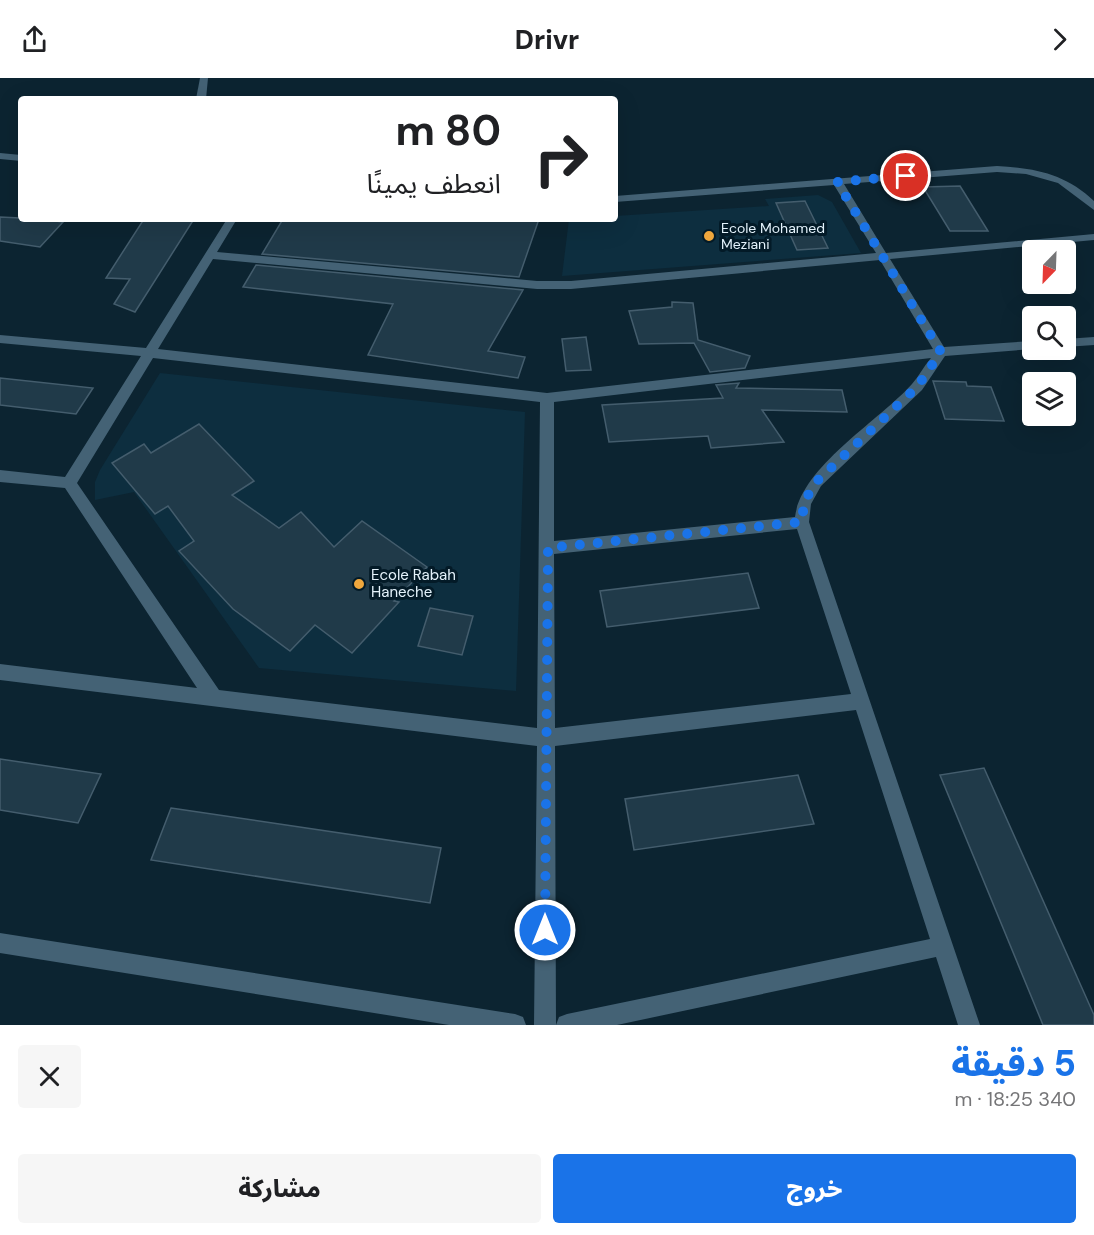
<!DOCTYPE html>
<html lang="ar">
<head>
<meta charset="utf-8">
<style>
  body { margin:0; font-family:"DM Sans","Noto Sans Arabic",sans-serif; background:#f6f6f6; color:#202124; direction:rtl; height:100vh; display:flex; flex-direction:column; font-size:22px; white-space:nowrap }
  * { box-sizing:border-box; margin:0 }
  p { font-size:20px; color:#757577 }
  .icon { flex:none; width:33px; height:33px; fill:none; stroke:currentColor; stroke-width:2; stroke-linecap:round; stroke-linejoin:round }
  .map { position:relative; height:947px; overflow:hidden; direction:ltr }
  .drawer { display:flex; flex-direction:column; background:#fff; flex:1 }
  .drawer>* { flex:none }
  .top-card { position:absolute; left:18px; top:18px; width:600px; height:126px; border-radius:6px; box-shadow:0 6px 24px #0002; direction:rtl; background:#fff; color:#202124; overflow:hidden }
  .needle { width:39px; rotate:203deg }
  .buttons { position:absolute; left:1022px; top:162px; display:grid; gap:12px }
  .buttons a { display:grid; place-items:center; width:54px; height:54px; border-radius:6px; background:#fff; box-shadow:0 6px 24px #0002; font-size:30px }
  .pin { position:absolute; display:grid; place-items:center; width:51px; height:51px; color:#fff; margin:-26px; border:3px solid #fff; border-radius:50%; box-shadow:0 2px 6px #0007 }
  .me { position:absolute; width:66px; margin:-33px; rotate:0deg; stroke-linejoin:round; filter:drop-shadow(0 0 4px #0008) }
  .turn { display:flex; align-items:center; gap:21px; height:126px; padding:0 18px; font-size:27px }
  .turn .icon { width:78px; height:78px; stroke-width:2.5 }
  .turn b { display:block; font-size:42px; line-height:51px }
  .round { display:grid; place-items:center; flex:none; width:63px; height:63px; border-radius:6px; background:#f6f6f6 }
  .head { display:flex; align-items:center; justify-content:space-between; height:102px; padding:0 18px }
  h1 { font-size:36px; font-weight:800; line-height:45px; color:#1a73e8 }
  .action { display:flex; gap:12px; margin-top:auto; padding:12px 18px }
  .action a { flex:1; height:69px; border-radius:6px; background:#1a73e8; color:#fff; font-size:24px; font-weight:800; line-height:69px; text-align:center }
  .action a+a { background:#f6f6f6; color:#202124 }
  header { display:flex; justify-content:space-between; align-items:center; height:78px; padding:0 18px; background:#fff; font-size:27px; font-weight:800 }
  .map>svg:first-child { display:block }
  .built { fill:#0d2e3f }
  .building { fill:#203a49; stroke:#445d6d; stroke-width:1.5 }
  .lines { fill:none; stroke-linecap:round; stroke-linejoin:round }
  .minor { fill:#446275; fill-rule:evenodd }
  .route { stroke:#1a73e8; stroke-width:10; stroke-dasharray:0 18 }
  .poi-dot { fill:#efa73d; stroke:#031a27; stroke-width:2 }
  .labels { text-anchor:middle; stroke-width:6; stroke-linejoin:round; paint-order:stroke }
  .far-poi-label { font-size:14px; fill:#e4f2fb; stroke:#031a27; text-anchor:start }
  .poi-label { font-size:15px; fill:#e4f2fb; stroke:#031a27; text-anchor:start }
</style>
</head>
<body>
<header><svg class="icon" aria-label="forward" viewBox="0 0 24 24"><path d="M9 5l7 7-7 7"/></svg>Drivr<svg class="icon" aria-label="share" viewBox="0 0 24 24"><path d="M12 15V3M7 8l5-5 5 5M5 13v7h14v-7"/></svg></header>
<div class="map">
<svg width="1094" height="947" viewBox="0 0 1094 947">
  <rect width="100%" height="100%" fill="#0c2431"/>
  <g class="built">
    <path d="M818 117 832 124 861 175 562 198 569 141H615V138L769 128 765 121Z"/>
    <path d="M160 295 525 334 516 613 259 590 134 414 95 422V404L100 392Z"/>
  </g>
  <g class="building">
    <path d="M960 108 988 153H950L923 109Z"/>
    <path d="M805 123 828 170 797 172 776 125Z"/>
    <path d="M0 139 40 141 63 144 40 169 0 163Z"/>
    <path d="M144 141H194L135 234 114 226 130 201 106 200Z"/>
    <path d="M283 141H539L519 199 262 176Z"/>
    <path d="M256 187 523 212 488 273 525 279 518 300 368 277 393 226 243 209Z"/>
    <path d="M672 224 693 225 698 262 750 278 745 290 710 294 694 265 639 266 629 233 672 229Z"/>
    <path d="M586 259 591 292 566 293 562 261Z"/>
    <path d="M0 300 93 310 76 336 0 327Z"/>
    <path d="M933 303 966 304 967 308 991 309 1004 343 945 341Z"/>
    <path d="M739 305 736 310 842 312 847 334 762 332 784 364 711 370 708 358 609 364 602 327 723 320 716 307Z"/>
    <path d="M199 346 254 403 232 417 279 450 301 434 334 469 362 443 427 489 394 523 399 524 352 575 315 547 290 573 233 531 179 473 194 463 168 428 155 436 112 385 144 366 151 375Z"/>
    <path d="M748 495 759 530 607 549 600 513Z"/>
    <path d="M430 530 473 538 462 577 418 568Z"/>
    <path d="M0 681 101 696 78 745 0 732Z"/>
    <path d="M984 690 1094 937V947H1043L940 697Z"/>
    <path d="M798 697 814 746 634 772 625 721Z"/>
    <path d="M171 730 441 770 430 825 151 782Z"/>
  </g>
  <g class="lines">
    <g class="minor">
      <path d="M200 0H208L206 21H196Z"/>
      <path d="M0 75 21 77V83L0 81Z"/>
      <path d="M997 88C1035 90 1066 96 1094 123V132L1058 105 1026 96 997 94 844 106 886 175 1094 156V162L890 181 944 269 1032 263V271L945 278 922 312 821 408 811 426 809 444 980 947H958L936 879 617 947H556L559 939 567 936 930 861 856 632 555 668 556 947H534L537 668 0 602V586L197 610 65 410 0 404V392L65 399 141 278 0 265V257L146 270 227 141H237L217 174 537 203H571L876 175 834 107 615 124V118ZM213 181 537 211H571L880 182 933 271 547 315 158 271ZM153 280 540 324 537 650 219 612 77 405ZM931 280C924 288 919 298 912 306 879 343 801 389 795 439L554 463V324ZM797 451 851 616 555 650 554 476Z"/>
      <path d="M1094 259V267L1065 269V261Z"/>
      <path d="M0 855 515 936 523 939 526 947H449L0 875Z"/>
    </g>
  </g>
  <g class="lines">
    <path class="route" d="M545 852 548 470 802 444 804 424 816 404 917 309 941 274 837 104 906 98"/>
  </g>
  <g class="poi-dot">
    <circle cx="709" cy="158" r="6"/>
    <circle cx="359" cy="506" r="6"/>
  </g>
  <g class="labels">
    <g class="far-poi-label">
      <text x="721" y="155">Ecole Mohamed<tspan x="721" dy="16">Meziani</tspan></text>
    </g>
    <g class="poi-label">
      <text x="371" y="502">Ecole Rabah<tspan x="371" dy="17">Haneche</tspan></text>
    </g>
  </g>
</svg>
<div class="buttons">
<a><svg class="needle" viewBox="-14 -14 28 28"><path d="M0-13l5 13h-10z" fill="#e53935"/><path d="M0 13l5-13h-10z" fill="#757577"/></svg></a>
<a><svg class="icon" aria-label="search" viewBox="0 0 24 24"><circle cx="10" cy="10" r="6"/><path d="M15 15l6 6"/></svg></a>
<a><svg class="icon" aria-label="layers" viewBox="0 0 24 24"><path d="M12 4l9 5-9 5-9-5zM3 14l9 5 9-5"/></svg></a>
</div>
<div class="pin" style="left:906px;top:98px;background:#d93025"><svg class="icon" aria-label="arrive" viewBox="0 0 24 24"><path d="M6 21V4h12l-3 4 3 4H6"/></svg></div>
<svg class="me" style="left:545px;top:852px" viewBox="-20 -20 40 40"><circle r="17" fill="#1a73e8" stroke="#fff" stroke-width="3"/><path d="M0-11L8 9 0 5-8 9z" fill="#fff"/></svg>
<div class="top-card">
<div class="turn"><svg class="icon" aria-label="right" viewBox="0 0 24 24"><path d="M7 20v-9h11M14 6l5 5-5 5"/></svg><div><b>80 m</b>انعطف يمينًا</div></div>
</div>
</div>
<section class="drawer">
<div class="head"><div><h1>5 دقيقة</h1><p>340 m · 18:25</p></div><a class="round"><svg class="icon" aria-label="close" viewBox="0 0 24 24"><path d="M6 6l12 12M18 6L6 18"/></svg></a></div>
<div class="action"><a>خروج</a><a>مشاركة</a></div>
</section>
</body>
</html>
